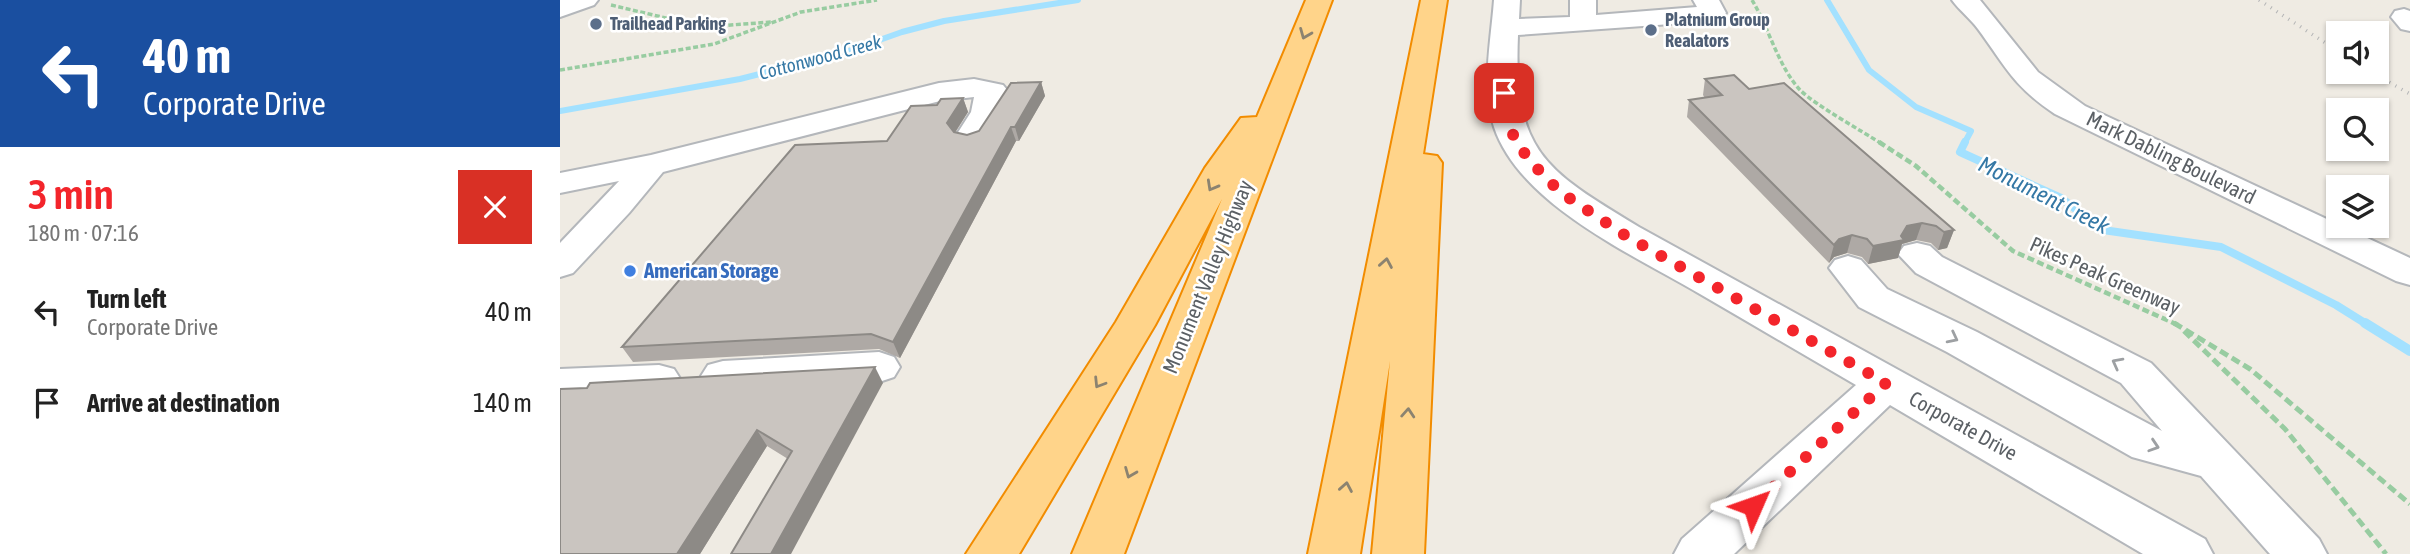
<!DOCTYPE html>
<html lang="en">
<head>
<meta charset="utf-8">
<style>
  body { margin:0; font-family:"Asap Condensed",sans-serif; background:#f2f2f2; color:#222; height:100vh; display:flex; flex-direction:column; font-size:26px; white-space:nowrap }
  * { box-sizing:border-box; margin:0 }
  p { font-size:23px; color:#767676 }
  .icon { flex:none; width:38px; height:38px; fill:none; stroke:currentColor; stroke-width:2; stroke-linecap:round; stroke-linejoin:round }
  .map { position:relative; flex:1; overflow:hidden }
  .details { display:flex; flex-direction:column; background:#fff; width:560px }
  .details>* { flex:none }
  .hud { background:#1a4fa0; color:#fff; overflow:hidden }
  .buttons { position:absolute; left:1766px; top:21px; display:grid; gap:14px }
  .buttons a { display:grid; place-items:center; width:63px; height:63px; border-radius:0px; background:#fff; box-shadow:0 2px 5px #0004; font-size:35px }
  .pin { position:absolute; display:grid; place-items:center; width:60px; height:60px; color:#fff; margin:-30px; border-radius:14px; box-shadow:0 4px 10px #0006 }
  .me { position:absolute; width:77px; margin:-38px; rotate:47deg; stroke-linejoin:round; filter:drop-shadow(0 0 5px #0008) }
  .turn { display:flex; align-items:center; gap:24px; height:147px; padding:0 28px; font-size:32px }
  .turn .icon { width:91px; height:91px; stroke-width:2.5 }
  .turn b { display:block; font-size:49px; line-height:60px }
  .round { display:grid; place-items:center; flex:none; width:74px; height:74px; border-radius:0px; background:#f2f2f2 }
  .overview { display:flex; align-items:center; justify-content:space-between; height:119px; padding:0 28px }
  h1 { font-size:42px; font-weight:600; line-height:52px; color:#f3252b }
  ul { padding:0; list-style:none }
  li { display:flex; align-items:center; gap:21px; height:91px; padding:0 28px }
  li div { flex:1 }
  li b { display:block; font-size:26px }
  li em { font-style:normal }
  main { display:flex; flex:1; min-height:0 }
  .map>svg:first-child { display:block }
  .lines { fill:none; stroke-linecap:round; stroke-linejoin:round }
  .stream-far2 { stroke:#a3e1ff; stroke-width:6 }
  .stream-far1 { stroke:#a3e1ff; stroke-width:8 }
  .stream { stroke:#a3e1ff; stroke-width:10 }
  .minor-casing { stroke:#b4b7bb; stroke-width:4 }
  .highway-casing { stroke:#f28c00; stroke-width:4 }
  .path-far2 { stroke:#98cca1; stroke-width:3.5; stroke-dasharray:5 2.5; stroke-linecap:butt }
  .path-far1 { stroke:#98cca1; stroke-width:4.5; stroke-dasharray:7 3.5; stroke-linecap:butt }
  .path { stroke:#98cca1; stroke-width:5; stroke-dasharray:9 4.5; stroke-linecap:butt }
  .minor { fill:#fff; fill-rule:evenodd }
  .highway { fill:#ffd48a; fill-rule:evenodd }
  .rail { stroke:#b4b5b6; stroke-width:3.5; stroke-dasharray:1 6; stroke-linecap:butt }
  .wall { fill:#aea9a5 }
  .shaded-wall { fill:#8d8a86 }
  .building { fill:#cac5c0; stroke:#8d8a86; stroke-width:2 }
  .oneway { stroke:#8c8370 }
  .oneway2 { stroke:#9da0a3 }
  .route { stroke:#f3252b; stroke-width:12; stroke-dasharray:0 21.6 }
  .service-dot { fill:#5c6f8a; stroke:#fff; stroke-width:2.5 }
  .shop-dot { fill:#3f7fe0; stroke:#fff; stroke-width:2.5 }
  .labels { text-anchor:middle; stroke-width:5; stroke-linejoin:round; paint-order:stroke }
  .far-service-label { font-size:18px; font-weight:bold; fill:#4e5e75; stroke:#fff; text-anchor:start }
  .far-water-label { font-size:19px; font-style:italic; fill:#3578a5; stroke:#fff }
  .street-label { font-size:21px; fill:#5b6065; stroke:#fff }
  .shop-label { font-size:21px; font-weight:bold; fill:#366cbe; stroke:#fff; text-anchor:start }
  .water-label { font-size:23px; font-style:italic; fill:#3578a5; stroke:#fff }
</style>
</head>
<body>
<main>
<section class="details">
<div class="hud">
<div class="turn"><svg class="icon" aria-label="left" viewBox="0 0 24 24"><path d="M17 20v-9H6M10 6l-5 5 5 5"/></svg><div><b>40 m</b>Corporate Drive</div></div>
</div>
<div class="overview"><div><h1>3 min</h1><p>180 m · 07:16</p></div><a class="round" style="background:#d93025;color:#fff"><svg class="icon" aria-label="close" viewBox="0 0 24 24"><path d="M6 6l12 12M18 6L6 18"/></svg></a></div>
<ul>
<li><svg class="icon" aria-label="left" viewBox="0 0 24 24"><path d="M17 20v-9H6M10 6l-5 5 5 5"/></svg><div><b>Turn left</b><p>Corporate Drive</p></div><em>40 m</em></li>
<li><svg class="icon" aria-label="arrive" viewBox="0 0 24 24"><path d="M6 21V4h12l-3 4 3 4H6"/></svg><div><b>Arrive at destination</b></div><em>140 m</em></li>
</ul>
</section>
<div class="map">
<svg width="1850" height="554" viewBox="0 0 1850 554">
  <rect width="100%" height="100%" fill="#efebe3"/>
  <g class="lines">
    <g class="stream-far2">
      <path d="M1267 0 1309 70 1356 107 1411 131 1404 144"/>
      <path d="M0 111 180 79 283 53 342 32 384 21 518 0"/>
    </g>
    <path class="stream-far1" d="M1405 142 1400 152 1501 198 1543 230 1661 247 1776 305 1808 325"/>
    <path class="stream" d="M1805 323 1850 351"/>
    <defs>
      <g id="minor">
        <path d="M0 0H38L34 5 0 17Z"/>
        <path d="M934 0H960L959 19 1010 17V0H1036V15L1137 7 1133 0H1159L1166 13 1162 18 1153 21 958 35C953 152 985 170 1079 227L1645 539 1653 554H1583L1330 405 1174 554H1114L1122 539 1296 385C1244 355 1192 324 1140 294 1074 255 960 205 934 127 921 87 931 41 934 0Z"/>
        <path d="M1392 0H1420L1478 72 1525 106 1850 258V285L1836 281 1495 114C1453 86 1446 67 1418 29 1410 18 1400 11 1392 0Z"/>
        <path d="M1844 9 1850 11V31L1841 29 1831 17 1835 11Z"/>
        <path d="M414 79 443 85 448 91 441 112 422 144 411 147 400 144 395 137 411 112 414 97 380 101 103 172 69 213 13 273 0 277V243L59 181 0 193V173L91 155 379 83Z"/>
        <path d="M1357 243 1370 246 1382 257 1591 363 1759 539 1767 554H1710L1641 476 1572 457 1387 352 1299 307 1269 268 1275 260 1288 256 1301 260 1327 289 1417 332 1602 431 1561 383 1356 273 1338 254 1344 246Z"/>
        <path d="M319 352 334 357 340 367 334 377 319 382 163 391 148 387 141 376 148 365 163 361Z"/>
        <path d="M99 365 114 369 121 380 114 391 99 395 0 399V369Z"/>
      </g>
      <g id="highway">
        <path d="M746 0H772L564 554H512L662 199 595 325 459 554H406L556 322 645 168 681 118 697 117Z"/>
        <path d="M861 0H887L863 154 877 156 882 163 864 554H812L830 361 800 554H748Z"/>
      </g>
    </defs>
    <use href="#minor" class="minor-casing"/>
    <use href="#highway" class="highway-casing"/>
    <g class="path-far2">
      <path d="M1192 0C1209 28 1218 66 1240 90 1255 105 1302 131 1322 144"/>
      <path d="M51 5 144 27 211 22"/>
      <path d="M0 70 154 44 241 12 317 0"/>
    </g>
    <path class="path-far1" d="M1319 142 1356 166 1453 251 1618 325"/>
    <g class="path">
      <path d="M1614 323 1690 369 1850 504"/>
      <path d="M1624 331 1725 429 1826 554"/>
    </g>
    <use href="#minor" class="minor"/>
    <use href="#highway" class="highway"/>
    <g class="rail">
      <path d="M1699 0 1778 51"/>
      <path d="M1811 72 1850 94"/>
    </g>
  </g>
  <g class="wall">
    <path d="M1145 79 1189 89 1394 230 1387 248 1378 250 1371 243 1356 240 1342 244 1338 258 1308 264 1302 257 1287 253 1274 257 1269 263 1127 117 1129 100 1145 98 1143 95Z"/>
    <path d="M481 82 485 96 459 141H456L340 358 319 349 73 362 62 347 327 141 377 105 403 98 408 112 395 133 407 135 419 131Z"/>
    <path d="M323 383 228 459 207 446 140 554H0V389Z"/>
  </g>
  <g class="shaded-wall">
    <path d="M481 82 485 96 459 141 455 127Z"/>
    <path d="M403 98 408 112 392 137 387 123Z"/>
    <path d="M451 127 456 141 340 358 333 342Z"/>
    <path d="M1362 223 1356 240 1342 244 1338 258 1308 264 1313 246 1341 236 1347 226Z"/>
    <path d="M1394 230 1387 248 1378 250 1384 232Z"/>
    <path d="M1292 235 1287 253 1274 257 1269 263 1274 245 1279 239Z"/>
    <path d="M315 367 323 383 231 554H211Z"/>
    <path d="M197 430 207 446 140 554H117Z"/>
  </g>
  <g class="building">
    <path d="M1174 75 1189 89 1224 83 1394 230 1384 232 1376 226 1362 223 1347 226 1341 236 1344 240 1313 246 1307 239 1292 235 1279 239 1274 245 1129 100 1162 95 1145 79Z"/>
    <path d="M481 82 455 127H451L333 342 311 334 62 347 235 145 327 141 351 106 377 105 381 99 403 98 387 123 394 132 407 135 419 131 451 83Z"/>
    <path d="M315 367 211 554H171L232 451 197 430 117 554H0V389L27 388 30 383Z"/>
  </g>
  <defs><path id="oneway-chevron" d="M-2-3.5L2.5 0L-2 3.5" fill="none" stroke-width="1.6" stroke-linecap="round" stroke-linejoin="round" transform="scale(1.75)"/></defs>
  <g class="oneway">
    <use href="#oneway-chevron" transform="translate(745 34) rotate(112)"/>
    <use href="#oneway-chevron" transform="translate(652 186) rotate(119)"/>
    <use href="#oneway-chevron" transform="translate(826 263) rotate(-80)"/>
    <use href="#oneway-chevron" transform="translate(539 383) rotate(122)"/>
    <use href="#oneway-chevron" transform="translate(848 413) rotate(-86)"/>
    <use href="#oneway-chevron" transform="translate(570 473) rotate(112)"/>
    <use href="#oneway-chevron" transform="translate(786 487) rotate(-80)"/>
  </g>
  <g class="oneway2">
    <use href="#oneway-chevron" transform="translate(1393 338) rotate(27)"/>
    <use href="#oneway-chevron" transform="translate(1557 363) rotate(-152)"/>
    <use href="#oneway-chevron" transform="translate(1594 446) rotate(18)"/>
  </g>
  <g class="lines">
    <path class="route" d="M944 93 949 128 968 159 1000 192 1066 236 1326 383 1193 506"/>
  </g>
  <g class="service-dot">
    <circle cx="36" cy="24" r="7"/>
    <circle cx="1091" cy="30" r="7"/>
  </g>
  <circle class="shop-dot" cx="70" cy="271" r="7"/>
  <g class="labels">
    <g class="far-service-label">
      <text x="1105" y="26">Platnium Group<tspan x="1105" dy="21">Realators</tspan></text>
      <text x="50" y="30">Trailhead Parking</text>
    </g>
    <g class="far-water-label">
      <text transform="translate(260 57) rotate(-15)" y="7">Cottonwood Creek</text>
    </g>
    <g class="street-label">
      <text transform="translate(1611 158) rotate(26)" y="7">Mark Dabling Boulevard</text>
      <text transform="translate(1545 276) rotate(24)" y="7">Pikes Peak Greenway</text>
      <text transform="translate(648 277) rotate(-68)" y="7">Monument Valley Highway</text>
      <text transform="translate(1403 426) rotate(29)" y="7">Corporate Drive</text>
    </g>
    <g class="shop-label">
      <text x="84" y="278">American Storage</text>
    </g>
    <g class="water-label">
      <text transform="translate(1484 195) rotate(27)" y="8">Monument Creek</text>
    </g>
  </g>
</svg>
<div class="buttons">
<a><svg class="icon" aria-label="sound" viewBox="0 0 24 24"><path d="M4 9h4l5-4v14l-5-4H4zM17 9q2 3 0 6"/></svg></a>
<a><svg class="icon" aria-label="search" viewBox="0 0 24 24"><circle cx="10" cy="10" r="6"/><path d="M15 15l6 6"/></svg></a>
<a><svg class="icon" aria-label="layers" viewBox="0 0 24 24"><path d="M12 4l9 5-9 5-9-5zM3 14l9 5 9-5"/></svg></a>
</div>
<div class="pin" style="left:944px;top:93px;background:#d93025"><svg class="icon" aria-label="arrive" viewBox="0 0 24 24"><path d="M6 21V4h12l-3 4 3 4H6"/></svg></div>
<svg class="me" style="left:1193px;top:506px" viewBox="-20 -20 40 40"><path d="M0-17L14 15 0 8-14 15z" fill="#f3252b" stroke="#fff" stroke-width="4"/></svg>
</div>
</main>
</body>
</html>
